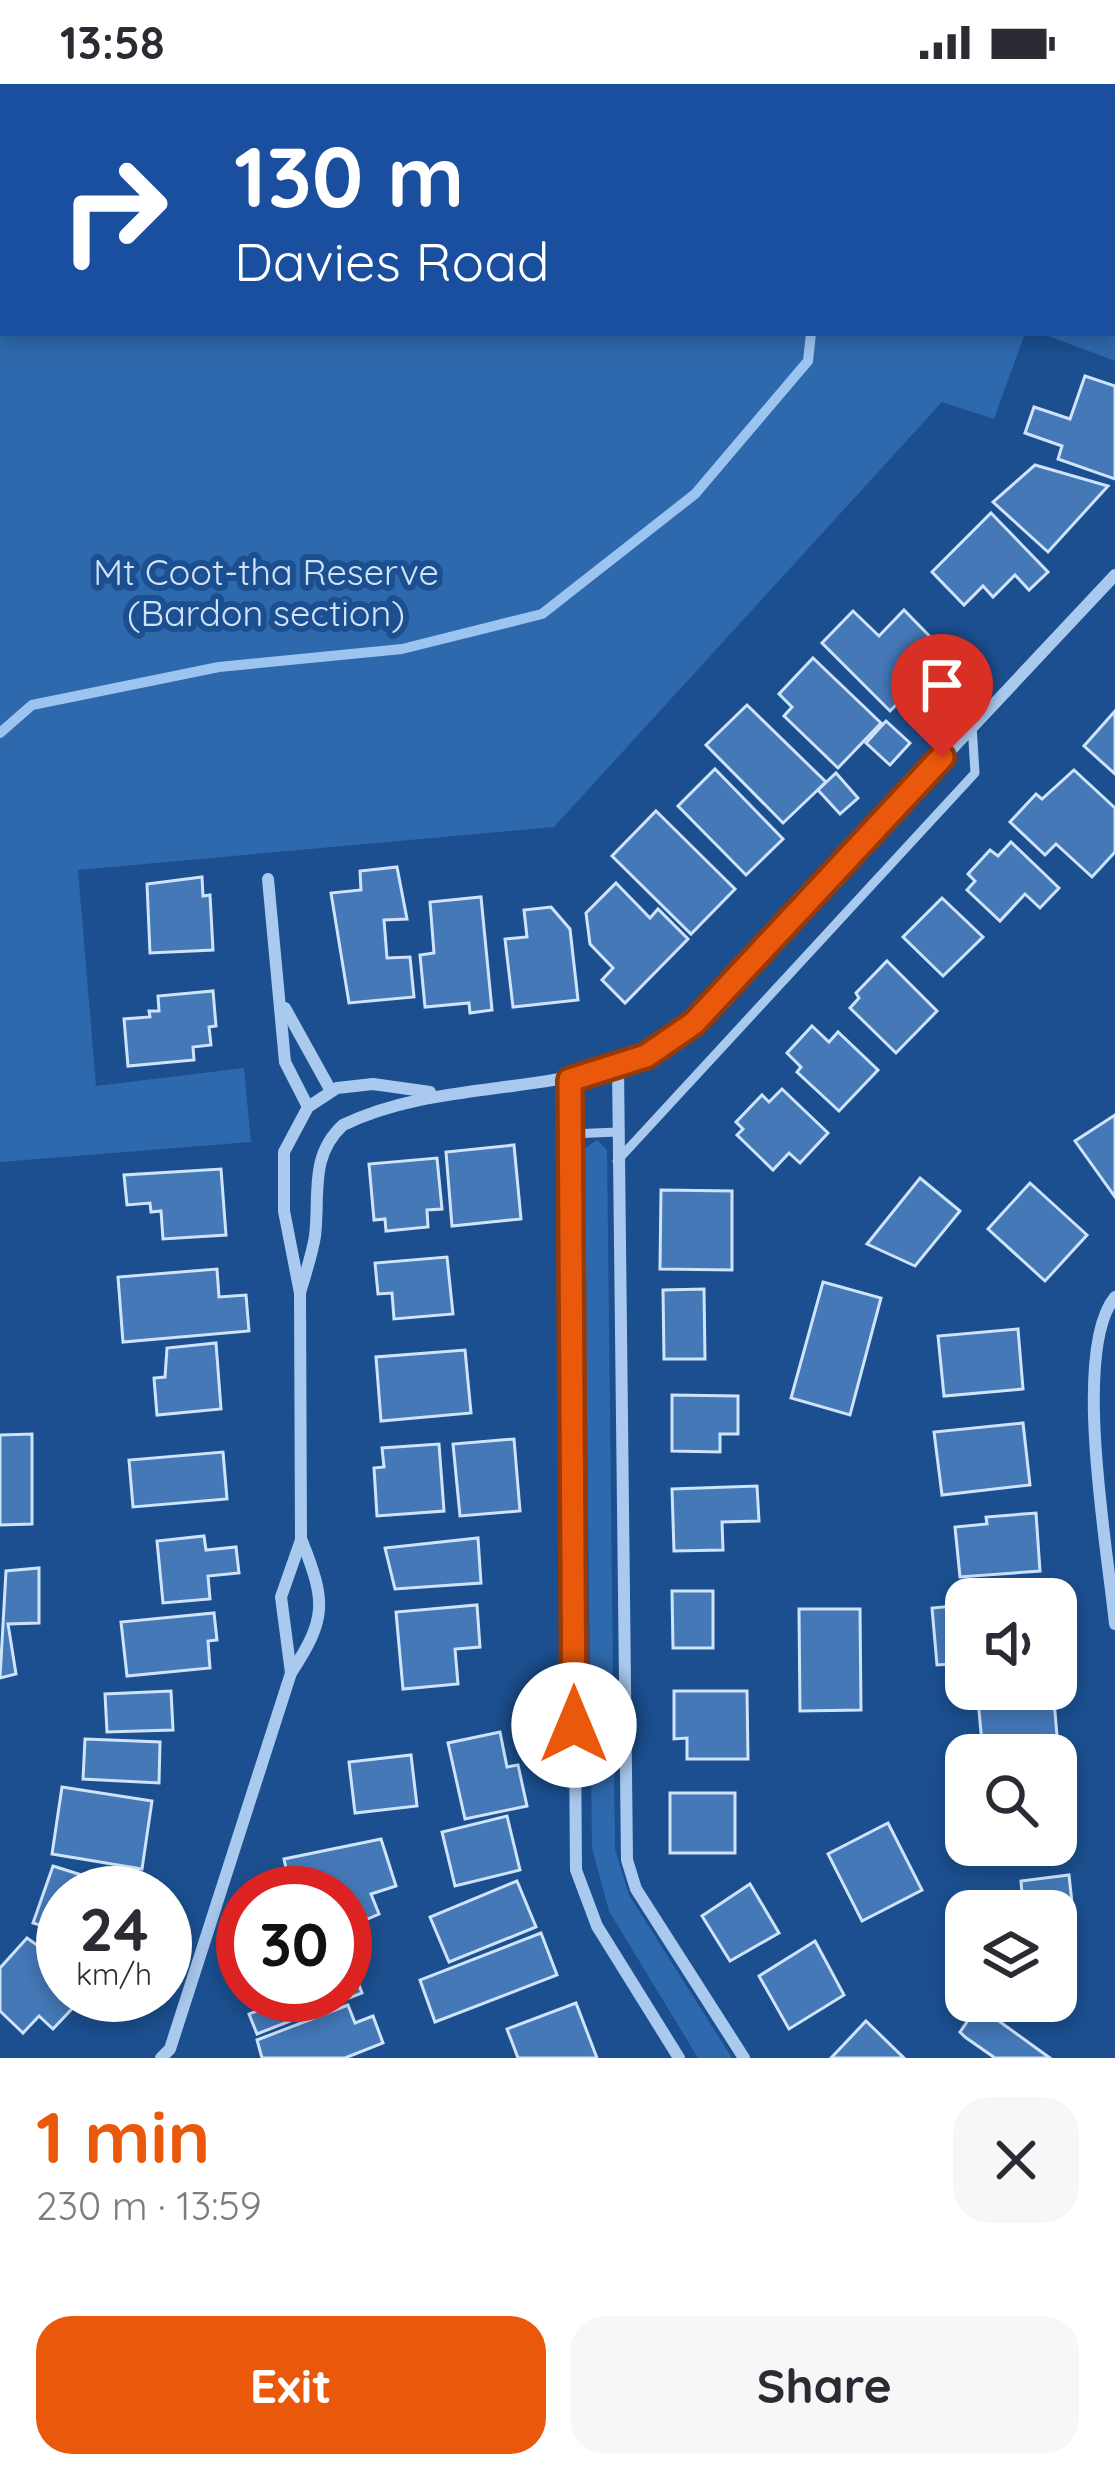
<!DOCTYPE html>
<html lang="en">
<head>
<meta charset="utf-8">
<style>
  body { margin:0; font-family:Quicksand,sans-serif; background:#f7f7f7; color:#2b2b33; height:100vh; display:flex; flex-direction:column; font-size:45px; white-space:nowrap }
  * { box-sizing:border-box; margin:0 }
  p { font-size:39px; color:#7c7c81 }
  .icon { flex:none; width:66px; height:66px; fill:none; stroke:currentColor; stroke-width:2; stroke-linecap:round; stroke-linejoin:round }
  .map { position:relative; height:1974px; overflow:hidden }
  .side { display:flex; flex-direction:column; background:#fff; flex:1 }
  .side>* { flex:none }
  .banner { position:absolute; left:0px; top:0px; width:1116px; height:252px; box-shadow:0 6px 18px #0003; background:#1a4fa0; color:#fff; overflow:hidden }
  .controls { position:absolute; left:945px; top:1494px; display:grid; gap:24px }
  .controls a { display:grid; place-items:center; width:132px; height:132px; border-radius:24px; background:#fff; box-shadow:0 6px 18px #0003; font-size:60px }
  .speed { position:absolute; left:36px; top:1782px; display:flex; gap:24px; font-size:60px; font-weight:700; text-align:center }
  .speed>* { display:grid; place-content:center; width:156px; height:156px; border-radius:50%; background:#fff; box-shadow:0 6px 18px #0003; line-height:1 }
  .speed small { font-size:30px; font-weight:400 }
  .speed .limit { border:18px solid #d22; background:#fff; color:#111 }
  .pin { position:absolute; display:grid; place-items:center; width:102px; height:102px; color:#fff; margin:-123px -51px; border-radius:50% 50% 50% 0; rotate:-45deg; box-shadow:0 0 12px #0007 }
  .pin .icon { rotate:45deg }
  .me { position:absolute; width:132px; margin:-66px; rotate:0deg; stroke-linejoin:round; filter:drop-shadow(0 0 9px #0008) }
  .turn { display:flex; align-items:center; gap:42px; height:252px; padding:0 36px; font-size:54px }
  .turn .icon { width:156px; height:156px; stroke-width:2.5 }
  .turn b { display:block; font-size:84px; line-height:102px }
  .round { display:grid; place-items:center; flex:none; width:126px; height:126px; border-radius:36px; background:#f7f7f7 }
  .headline { display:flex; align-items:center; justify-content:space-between; height:204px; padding:0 36px }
  h1 { font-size:72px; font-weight:800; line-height:90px; color:#ea580c }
  .primary-button { display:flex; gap:24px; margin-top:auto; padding:24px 36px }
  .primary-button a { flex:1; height:138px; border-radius:36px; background:#ea580c; color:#fff; font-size:48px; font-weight:800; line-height:138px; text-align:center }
  .primary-button a+a { background:#f7f7f7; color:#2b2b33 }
  .status { display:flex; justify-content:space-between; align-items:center; height:84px; padding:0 60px; background:#fff; direction:ltr }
  .status svg { height:33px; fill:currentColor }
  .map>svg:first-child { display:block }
  .green { fill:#2e69ad }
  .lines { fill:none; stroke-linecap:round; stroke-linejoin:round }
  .stream { stroke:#9cc4f0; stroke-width:10 }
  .building { fill:#4478b7; stroke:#cfe3fa; stroke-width:3 }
  .lane { stroke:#a9c9ee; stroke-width:9 }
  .street { stroke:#a9c9ee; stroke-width:12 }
  .route-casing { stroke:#983908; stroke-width:30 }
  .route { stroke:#ea580c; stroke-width:21 }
  .labels { text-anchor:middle; stroke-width:12; stroke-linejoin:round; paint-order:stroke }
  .park-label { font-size:36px; fill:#cfe3fa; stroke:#1b4f8f }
</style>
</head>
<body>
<div class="status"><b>13:58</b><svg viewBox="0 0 49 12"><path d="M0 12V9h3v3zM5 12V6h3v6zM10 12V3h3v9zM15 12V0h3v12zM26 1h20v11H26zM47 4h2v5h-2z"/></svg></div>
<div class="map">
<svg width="1115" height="1974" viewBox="0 0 1115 1974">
  <rect width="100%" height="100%" fill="#1b4f8f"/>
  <g class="green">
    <path d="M0 0H1115V277L1040 249H1113V3H3V249H1025L994 335 942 318 554 743 78 786 96 1002 244 984 251 1058 0 1078Z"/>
    <path d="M597 1056 607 1066 615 1765 629 1811 732 1974H698L609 1827 592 1764 584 1103V1065Z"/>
  </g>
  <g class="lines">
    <g class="stream">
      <path d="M838 3V0"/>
      <path d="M0 649 32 621 219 583 402 565 542 530 695 410 808 277 811 249"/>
    </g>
  </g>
  <g class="building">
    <path d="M1085 292 1115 302V395L1058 375 1062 362 1025 349 1034 323 1070 335Z"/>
    <path d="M1035 381 1108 402 1048 468 993 418Z"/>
    <path d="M991 429 1048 488 1029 506 1015 491 993 513 983 502 964 521 932 488Z"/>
    <path d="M904 526 947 570 890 627 822 559 853 527 879 552Z"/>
    <path d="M813 574 881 639 838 684 784 632 792 623 779 610Z"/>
    <path d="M747 621 826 698 783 739 706 661Z"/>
    <path d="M1115 627V690L1084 662Z"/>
    <path d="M886 637 910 659 890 681 866 659Z"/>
    <path d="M715 685 783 755 746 791 678 722Z"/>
    <path d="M1074 686 1115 724V768L1092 793 1056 760 1045 771 1010 738 1036 710 1042 715Z"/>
    <path d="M836 689 858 714 840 730 818 706Z"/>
    <path d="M656 727 735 805 691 850 612 772Z"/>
    <path d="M1011 758 1059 804 1040 824 1025 810 1000 837 967 806 975 797 968 790 990 766 998 772Z"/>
    <path d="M397 783 407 835 384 836 387 874 410 873 414 913 349 919 331 809 361 806 360 787Z"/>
    <path d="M202 793 203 812 210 811 213 866 150 869 147 800Z"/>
    <path d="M616 799 650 834 658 825 688 855 625 919 602 896 613 884 590 860 586 829Z"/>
    <path d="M481 813 492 926 470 929 469 919 425 923 420 871 434 869 430 818Z"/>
    <path d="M942 814 983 853 943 892 903 853Z"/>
    <path d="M551 823 570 845 578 916 513 923 505 855 527 853 524 826Z"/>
    <path d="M887 877 937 927 896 969 850 924 859 914 856 909Z"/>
    <path d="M213 907 216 942 209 943 211 961 193 963 194 976 128 982 124 935 150 933 149 927H159L158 912Z"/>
    <path d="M812 942 829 958 838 948 878 986 839 1027 797 988 801 983 787 969Z"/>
    <path d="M782 1005 828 1049 800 1079 789 1069 773 1086 737 1051 743 1045 736 1038 762 1011 769 1018Z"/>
    <path d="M1115 1031V1113L1075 1057Z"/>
    <path d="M514 1061 521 1135 452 1142 446 1068Z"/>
    <path d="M437 1074 442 1125 427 1126 428 1143 386 1147 385 1135 374 1136 369 1080Z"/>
    <path d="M221 1085 226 1151 163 1155 161 1127 151 1128 150 1119 127 1121 124 1091Z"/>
    <path d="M920 1094 960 1127 915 1182 867 1160Z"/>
    <path d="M1030 1099 1087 1151 1045 1197 988 1145Z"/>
    <path d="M661 1106 732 1107V1186L660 1185Z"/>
    <path d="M447 1173 453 1230 394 1235 392 1209 378 1210 375 1179Z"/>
    <path d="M217 1185 219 1213 246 1211 249 1247 123 1258 118 1193Z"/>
    <path d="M823 1198 881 1214 850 1331 791 1314Z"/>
    <path d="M704 1205 705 1275H664L663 1206Z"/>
    <path d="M1018 1245 1023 1305 944 1312 938 1252Z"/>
    <path d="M216 1259 221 1325 157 1331 154 1294 165 1293 167 1264Z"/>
    <path d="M465 1266 471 1329 381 1337 376 1273Z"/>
    <path d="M672 1311 738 1312V1350H720V1368L672 1367Z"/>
    <path d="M1023 1339 1030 1401 942 1411 934 1348Z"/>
    <path d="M32 1350V1440L0 1441V1351Z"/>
    <path d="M514 1355 520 1427 460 1432 453 1360Z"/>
    <path d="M439 1360 444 1427 377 1432 374 1384 384 1383 382 1364Z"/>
    <path d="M223 1368 227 1415 133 1423 129 1376Z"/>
    <path d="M757 1402 759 1437 722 1438 723 1466 674 1467 672 1405Z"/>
    <path d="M1036 1429 1040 1487 960 1493 955 1443 987 1440 986 1433Z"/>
    <path d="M204 1452 206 1466 236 1463 239 1489 208 1492 210 1515 163 1519 157 1457Z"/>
    <path d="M478 1454 481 1499 395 1505 385 1464Z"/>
    <path d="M39 1484V1539L8 1540 16 1590 0 1594 6 1487Z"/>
    <path d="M672 1507H713V1564H673Z"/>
    <path d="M477 1521 480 1563 455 1565 458 1600 403 1605 396 1528Z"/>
    <path d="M966 1521V1579L937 1581 932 1524Z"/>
    <path d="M799 1525H860L861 1626 800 1627Z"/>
    <path d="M214 1529 217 1556 208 1557 210 1584 127 1592 121 1538Z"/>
    <path d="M977 1605H1053L1058 1663 983 1670Z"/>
    <path d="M171 1607 173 1646 107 1648 105 1610Z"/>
    <path d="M674 1607H747L748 1675H687V1654L674 1655Z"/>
    <path d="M500 1648 507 1683 518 1681 527 1722 465 1735 448 1659Z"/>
    <path d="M85 1655 160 1658 159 1699 83 1695Z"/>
    <path d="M411 1671 417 1722 355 1729 349 1678Z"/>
    <path d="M1065 1699 1072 1753 1056 1755V1701Z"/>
    <path d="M62 1703 152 1717 142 1785 52 1770Z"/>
    <rect x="670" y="1709" width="65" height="60"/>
    <path d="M507 1732 520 1786 455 1802 442 1748Z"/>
    <path d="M888 1739 922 1806 862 1837 828 1770Z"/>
    <path d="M381 1755 396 1802 371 1810 379 1830 345 1845V1809H313L310 1797 290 1802 284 1775Z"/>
    <path d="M53 1782 139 1809H63V1848L33 1839Z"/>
    <path d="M1069 1791 1075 1847 1056 1849V1827H999L1023 1821 1021 1797Z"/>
    <path d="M517 1797 536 1843 449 1878 430 1833Z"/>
    <path d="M750 1800 779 1849 730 1877 702 1832Z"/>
    <path d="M541 1849 557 1891 435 1938 420 1896Z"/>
    <path d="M27 1854 41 1864 46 1859 63 1875V1911H85L53 1945 39 1932 23 1949 0 1927V1884Z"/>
    <path d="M815 1857 844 1911 789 1945 759 1892Z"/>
    <path d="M345 1866 362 1909 257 1950 249 1930 272 1921 268 1911H345Z"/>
    <path d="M576 1919 597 1974H518L507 1945Z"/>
    <path d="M348 1921 355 1939 373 1932 383 1959 345 1974H262L257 1956Z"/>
    <path d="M978 1922 1050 1974H995L965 1953 960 1948Z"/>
    <path d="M866 1937 904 1974H831Z"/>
  </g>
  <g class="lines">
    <g class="lane">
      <path d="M571 1050 617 1048"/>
      <path d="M617 1077 975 689 972 641"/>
    </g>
    <g class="street">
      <path d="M268 795 285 978 308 1023"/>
      <path d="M285 924 331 1007"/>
      <path d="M618 983 627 1776 636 1805 744 1974"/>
      <path d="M570 996 576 1786 597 1842 679 1974"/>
      <path d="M300 1209C305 1191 312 1171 315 1152 320 1111 309 1072 343 1041 462 984 606 1025 706 927L1115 491"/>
      <path d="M1115 1213C1071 1266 1108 1468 1115 1540"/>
      <path d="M291 1589 281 1513 301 1456 300 1209 284 1127V1068L308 1023 337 1004 373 1000 430 1008"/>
      <path d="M161 1974 170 1965 291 1589C327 1534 326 1518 302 1457"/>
    </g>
  </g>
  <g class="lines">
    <defs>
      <path id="route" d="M574 1641 570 996 646 972 694 939 942 673"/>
    </defs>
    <use href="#route" class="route-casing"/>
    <use href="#route" class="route"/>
  </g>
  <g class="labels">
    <g class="park-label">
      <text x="266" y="501">Mt Coot-tha Reserve<tspan x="266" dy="41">(Bardon section)</tspan></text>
    </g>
  </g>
</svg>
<div class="controls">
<a><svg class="icon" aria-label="sound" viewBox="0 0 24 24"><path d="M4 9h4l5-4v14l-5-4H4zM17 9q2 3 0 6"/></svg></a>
<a><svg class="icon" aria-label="search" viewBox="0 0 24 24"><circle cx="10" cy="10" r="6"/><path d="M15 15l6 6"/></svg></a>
<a><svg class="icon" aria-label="layers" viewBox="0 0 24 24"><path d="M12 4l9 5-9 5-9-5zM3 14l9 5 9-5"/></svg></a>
</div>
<div class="speed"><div>24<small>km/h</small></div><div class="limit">30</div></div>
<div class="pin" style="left:942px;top:673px;background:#d93025"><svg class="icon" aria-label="arrive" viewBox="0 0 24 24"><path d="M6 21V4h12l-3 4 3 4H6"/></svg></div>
<svg class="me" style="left:574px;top:1641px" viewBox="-20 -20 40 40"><circle r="19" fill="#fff"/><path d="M0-13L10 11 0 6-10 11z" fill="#ea580c"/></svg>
<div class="banner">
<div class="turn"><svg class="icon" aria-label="right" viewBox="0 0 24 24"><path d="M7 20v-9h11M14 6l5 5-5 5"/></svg><div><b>130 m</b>Davies Road</div></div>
</div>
</div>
<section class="side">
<div class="headline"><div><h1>1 min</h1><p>230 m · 13:59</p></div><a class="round"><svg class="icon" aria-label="close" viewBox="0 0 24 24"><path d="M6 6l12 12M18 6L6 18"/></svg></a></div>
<div class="primary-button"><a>Exit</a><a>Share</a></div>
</section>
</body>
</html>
